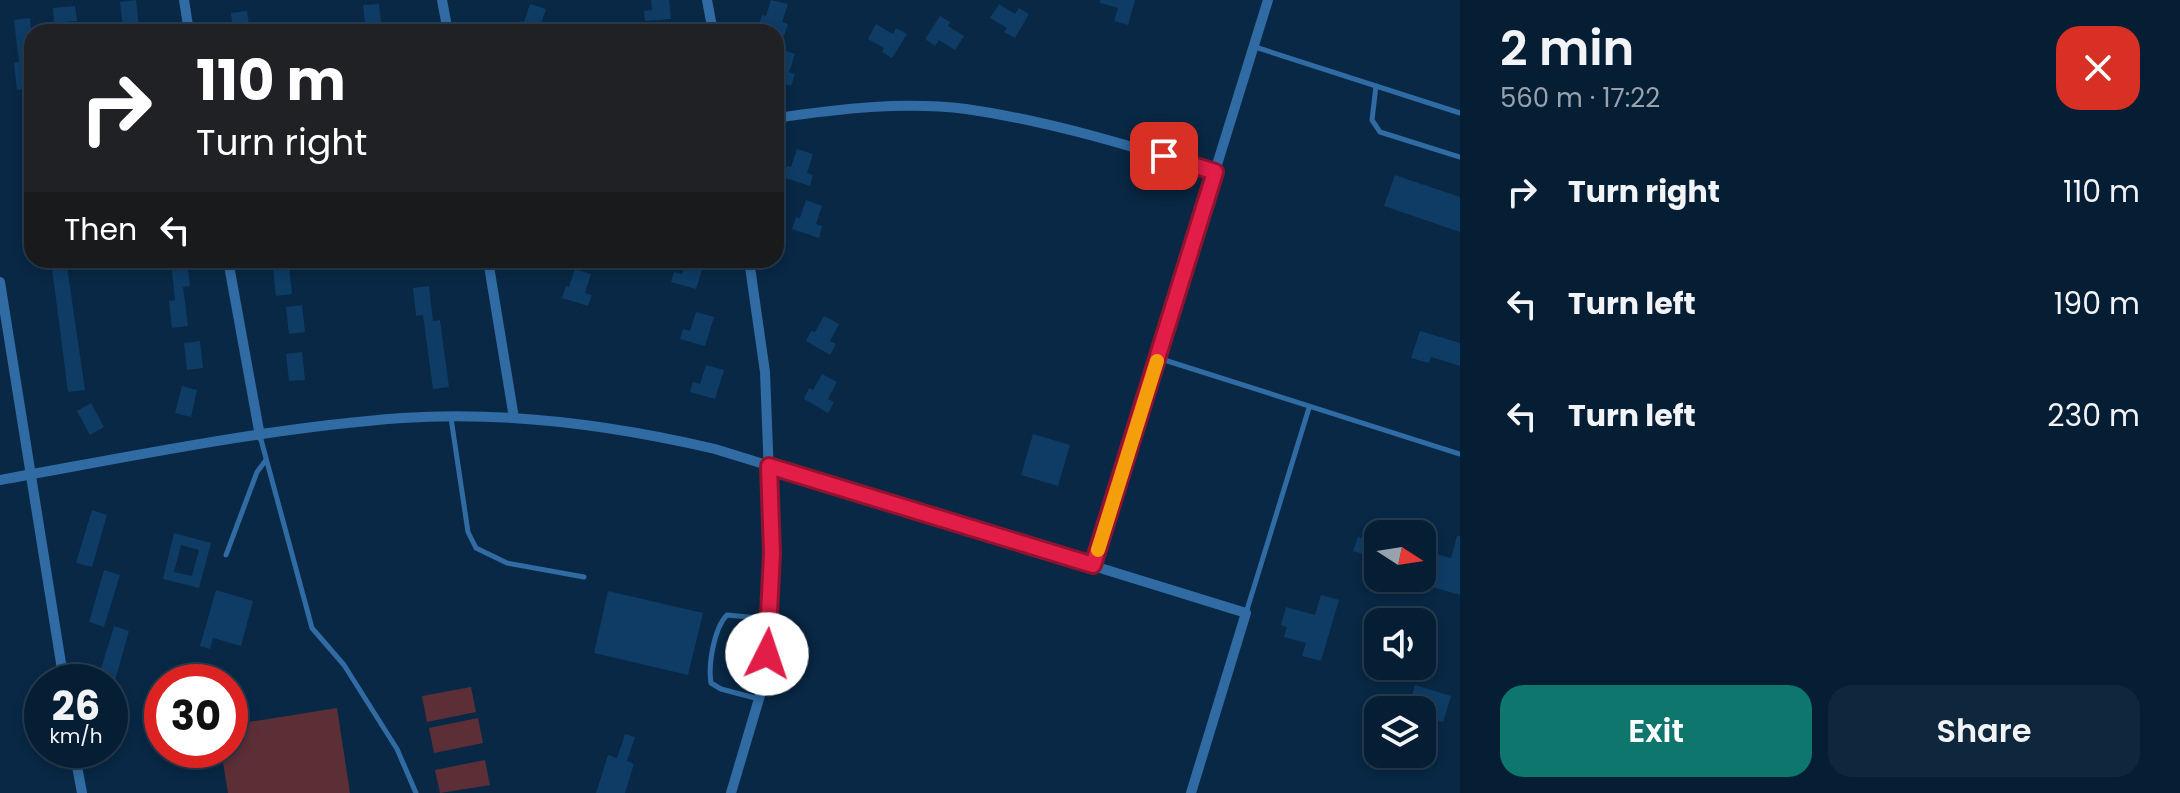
<!DOCTYPE html>
<html lang="en">
<head>
<meta charset="utf-8">
<style>
  body { margin:0; font-family:Poppins,sans-serif; background:#0f273c; color:#f1f3f6; height:100vh; display:flex; flex-direction:column; font-size:30px; white-space:nowrap }
  * { box-sizing:border-box; margin:0 }
  p { font-size:26px; color:#98a2ac }
  .icon { flex:none; width:44px; height:44px; fill:none; stroke:currentColor; stroke-width:2; stroke-linecap:round; stroke-linejoin:round }
  .map { position:relative; flex:1; overflow:hidden }
  .drawer { display:flex; flex-direction:column; background:#061e34; width:720px }
  .drawer>* { flex:none }
  .banner { position:absolute; left:24px; top:24px; width:760px; height:244px; border-radius:24px; box-shadow:0 4px 12px #0003,0 0 0 2px #273c4f; background:#202124; color:#fff; overflow:hidden }
  .needle { width:52px; rotate:102deg }
  .buttons { position:absolute; left:1364px; top:520px; display:grid; gap:16px }
  .buttons a { display:grid; place-items:center; width:72px; height:72px; border-radius:16px; background:#061e34; box-shadow:0 4px 12px #0003,0 0 0 2px #273c4f; font-size:40px }
  .speed { position:absolute; left:24px; top:664px; display:flex; gap:16px; font-size:40px; font-weight:700; text-align:center }
  .speed>* { display:grid; place-content:center; width:104px; height:104px; border-radius:50%; background:#061e34; box-shadow:0 4px 12px #0003,0 0 0 2px #273c4f; line-height:1 }
  .speed small { font-size:20px; font-weight:400 }
  .speed .limit { border:12px solid #d22; background:#fff; color:#111 }
  .pin { position:absolute; display:grid; place-items:center; width:68px; height:68px; color:#fff; margin:-34px; border-radius:16px; box-shadow:0 4px 12px #0006 }
  .me { position:absolute; width:88px; margin:-44px; rotate:4deg; stroke-linejoin:round; filter:drop-shadow(0 0 6px #0008) }
  .turn { display:flex; align-items:center; gap:28px; height:168px; padding:0 40px; font-size:36px }
  .turn .icon { width:104px; height:104px; stroke-width:2.5 }
  .turn b { display:block; font-size:56px; line-height:68px }
  .then { display:flex; align-items:center; height:76px; padding:0 40px; background:#0003; gap:16px; font-size:30px }
  .round { display:grid; place-items:center; flex:none; width:84px; height:84px; border-radius:24px; background:#0f273c }
  .headline { display:flex; align-items:center; justify-content:space-between; height:136px; padding:0 40px }
  h1 { font-size:48px; font-weight:600; line-height:60px }
  .action { display:flex; gap:16px; margin-top:auto; padding:16px 40px }
  .action a { flex:1; height:92px; border-radius:24px; background:#0f766e; color:#fff; font-size:32px; font-weight:600; line-height:92px; text-align:center }
  .action a+a { background:#0f273c; color:#f1f3f6 }
  ul { padding:0; list-style:none }
  li { display:flex; align-items:center; gap:24px; height:112px; padding:0 40px }
  li div { flex:1 }
  li b { display:block; font-size:30px }
  li em { font-style:normal }
  main { display:flex; flex:1; min-height:0 }
  .map>svg:first-child { display:block }
  .green { fill:#5c2f37 }
  .building { fill:#0e3c65; fill-rule:evenodd }
  .lines { fill:none; stroke-linecap:round; stroke-linejoin:round }
  .service { stroke:#306ba3; stroke-width:5 }
  .minor { stroke:#306ba3; stroke-width:10 }
  .route-casing { stroke:#92132f; stroke-width:20 }
  .route { stroke:#e11d48; stroke-width:14 }
  .slow { stroke:#f59e0b; stroke-width:14 }
</style>
</head>
<body>
<main>
<div class="map">
<svg width="1460" height="793" viewBox="0 0 1460 793">
  <rect width="100%" height="100%" fill="#082845"/>
  <g class="green">
    <path d="M471 687 476 712 427 722 422 696Z"/>
    <path d="M337 708 350 793H228L221 750H230V725Z"/>
    <path d="M478 718 483 743 434 753 429 728Z"/>
    <path d="M485 760 490 785 440 793 435 770Z"/>
  </g>
  <g class="building">
    <path d="M136 0 139 27 123 29 120 2Z"/>
    <path d="M651 0H669L671 19 645 21 644 11 652 10Z"/>
    <path d="M771 0 788 4 782 22 788 24 784 36 758 27 762 15 766 16Z"/>
    <path d="M1100 0H1135L1128 25 1114 21 1118 8 1100 3Z"/>
    <path d="M379 4 382 31 366 32 363 5Z"/>
    <path d="M530 4 546 9 540 27 548 32H517L520 21 524 22Z"/>
    <path d="M999 4 1015 14 1019 8 1029 14 1015 38 1004 32 1007 28 990 18Z"/>
    <path d="M75 6 77 21 54 23 53 8Z"/>
    <path d="M247 11 250 32H233L231 13Z"/>
    <path d="M940 16 950 22 948 26 964 36 955 50 939 40 935 46 925 39Z"/>
    <path d="M30 18 32 46H28L32 88 17 90 14 63 19 62 14 20Z"/>
    <path d="M876 24 893 34 896 28 907 34 892 58 882 52 884 48 868 39Z"/>
    <path d="M779 48 795 54 789 72 795 74 791 86 776 80V56Z"/>
    <path d="M797 149 813 154 807 173 813 175 810 186 783 177 787 166 791 167Z"/>
    <path d="M1395 175 1460 197V232L1384 206Z"/>
    <path d="M806 200 822 206 816 224 822 226 819 238 792 229 796 217 800 218Z"/>
    <path d="M51 260H66L85 390 68 392Z"/>
    <path d="M171 260H187L190 286 183 287 188 326 172 328 169 301 175 300Z"/>
    <path d="M686 260H705L696 289 671 282 674 272 682 274Z"/>
    <path d="M289 266 292 294 276 296 273 268Z"/>
    <path d="M575 269 591 274 585 293 592 295 588 306 562 298 566 286 569 287Z"/>
    <path d="M429 286 433 321 440 320 449 387 433 389 423 315 416 316 413 288Z"/>
    <path d="M302 305 305 332 289 334 286 307Z"/>
    <path d="M696 312 714 317 705 346 680 339 683 329 690 331Z"/>
    <path d="M824 316 839 324 830 341 836 344 830 355 806 341 811 331 815 332Z"/>
    <path d="M1420 331 1460 343V366L1431 357 1429 363 1411 358Z"/>
    <path d="M200 341 203 368 187 370 184 343Z"/>
    <path d="M302 352 305 380 289 381 286 354Z"/>
    <path d="M706 365 724 370 715 399 690 392 693 382 700 384Z"/>
    <path d="M822 374 837 382 828 399 834 402 828 413 804 399 809 388 813 390Z"/>
    <path d="M182 386 197 390 191 417 175 413Z"/>
    <path d="M91 403 104 427 90 435 77 411Z"/>
    <path d="M1033 434 1070 445 1058 486 1021 475Z"/>
    <path d="M92 510 107 515 92 567 76 563Z"/>
    <path d="M174 533 211 543 199 588 163 579ZM181 545 199 550 192 576 174 572Z"/>
    <path d="M1457 536H1460V595L1422 584V550L1451 558Z"/>
    <path d="M1358 537 1378 543V559L1353 551Z"/>
    <path d="M104 570 120 575 104 627 89 622Z"/>
    <path d="M216 590 253 601 241 646 213 638 210 649 200 646Z"/>
    <path d="M608 591 703 613 688 675 594 653Z"/>
    <path d="M1321 595 1339 600 1321 661 1302 656 1306 643 1284 637 1287 627 1281 625 1286 607 1315 615Z"/>
    <path d="M114 626 129 631 114 684 98 679Z"/>
    <path d="M1415 685 1451 696 1443 722 1422 715V710H1408Z"/>
    <path d="M625 734 635 737 627 761 634 764 625 793H596L608 755 617 758Z"/>
  </g>
  <g class="lines">
    <g class="service">
      <path d="M1255 47 1460 113"/>
      <path d="M1376 86 1372 120 1380 132 1460 157"/>
      <path d="M1158 358 1460 454"/>
      <path d="M451 418 468 532 476 548 507 563 584 577"/>
      <path d="M260 436 312 628 344 665 397 749 416 793"/>
      <path d="M226 555 257 472 266 460"/>
      <path d="M1246 613 1309 408"/>
      <path d="M759 699 721 689 711 683C708 665 714 628 727 615L768 619"/>
    </g>
    <g class="minor">
      <path d="M184 0 189 32"/>
      <path d="M442 0 448 32"/>
      <path d="M707 0 713 32"/>
      <path d="M776 118C838 109 903 101 966 109 1051 121 1134 147 1215 172"/>
      <path d="M228 260 260 436"/>
      <path d="M488 260 514 418"/>
      <path d="M0 282 64 682"/>
      <path d="M0 480C133 456 267 428 402 418 507 411 613 425 715 449L1246 613 1191 793"/>
      <path d="M1093 565 1268 0"/>
      <path d="M74 750 82 793"/>
      <path d="M731 793 761 692 767 654 772 553 765 372 749 260"/>
    </g>
  </g>
  <g class="lines">
    <defs>
      <path id="route" d="M767 654 772 553 769 466 1093 565 1215 172 1164 156"/>
    </defs>
    <use href="#route" class="route-casing"/>
    <use href="#route" class="route"/>
    <path class="slow" d="M1098 550 1157 361"/>
  </g>
</svg>
<div class="buttons">
<a><svg class="needle" viewBox="-14 -14 28 28"><path d="M0-13l5 13h-10z" fill="#e53935"/><path d="M0 13l5-13h-10z" fill="#98a2ac"/></svg></a>
<a><svg class="icon" aria-label="sound" viewBox="0 0 24 24"><path d="M4 9h4l5-4v14l-5-4H4zM17 9q2 3 0 6"/></svg></a>
<a><svg class="icon" aria-label="layers" viewBox="0 0 24 24"><path d="M12 4l9 5-9 5-9-5zM3 14l9 5 9-5"/></svg></a>
</div>
<div class="speed"><div>26<small>km/h</small></div><div class="limit">30</div></div>
<div class="pin" style="left:1164px;top:156px;background:#d93025"><svg class="icon" aria-label="arrive" viewBox="0 0 24 24"><path d="M6 21V4h12l-3 4 3 4H6"/></svg></div>
<svg class="me" style="left:767px;top:654px" viewBox="-20 -20 40 40"><circle r="19" fill="#fff"/><path d="M0-13L10 11 0 6-10 11z" fill="#e11d48"/></svg>
<div class="banner">
<div class="turn"><svg class="icon" aria-label="right" viewBox="0 0 24 24"><path d="M7 20v-9h11M14 6l5 5-5 5"/></svg><div><b>110 m</b>Turn right</div></div>
<div class="then">Then<svg class="icon" aria-label="left" viewBox="0 0 24 24"><path d="M17 20v-9H6M10 6l-5 5 5 5"/></svg></div>
</div>
</div>
<section class="drawer">
<div class="headline"><div><h1>2 min</h1><p>560 m · 17:22</p></div><a class="round" style="background:#d93025;color:#fff"><svg class="icon" aria-label="close" viewBox="0 0 24 24"><path d="M6 6l12 12M18 6L6 18"/></svg></a></div>
<ul>
<li><svg class="icon" aria-label="right" viewBox="0 0 24 24"><path d="M7 20v-9h11M14 6l5 5-5 5"/></svg><div><b>Turn right</b></div><em>110 m</em></li>
<li><svg class="icon" aria-label="left" viewBox="0 0 24 24"><path d="M17 20v-9H6M10 6l-5 5 5 5"/></svg><div><b>Turn left</b></div><em>190 m</em></li>
<li><svg class="icon" aria-label="left" viewBox="0 0 24 24"><path d="M17 20v-9H6M10 6l-5 5 5 5"/></svg><div><b>Turn left</b></div><em>230 m</em></li>
</ul>
<div class="action"><a>Exit</a><a>Share</a></div>
</section>
</main>
</body>
</html>
